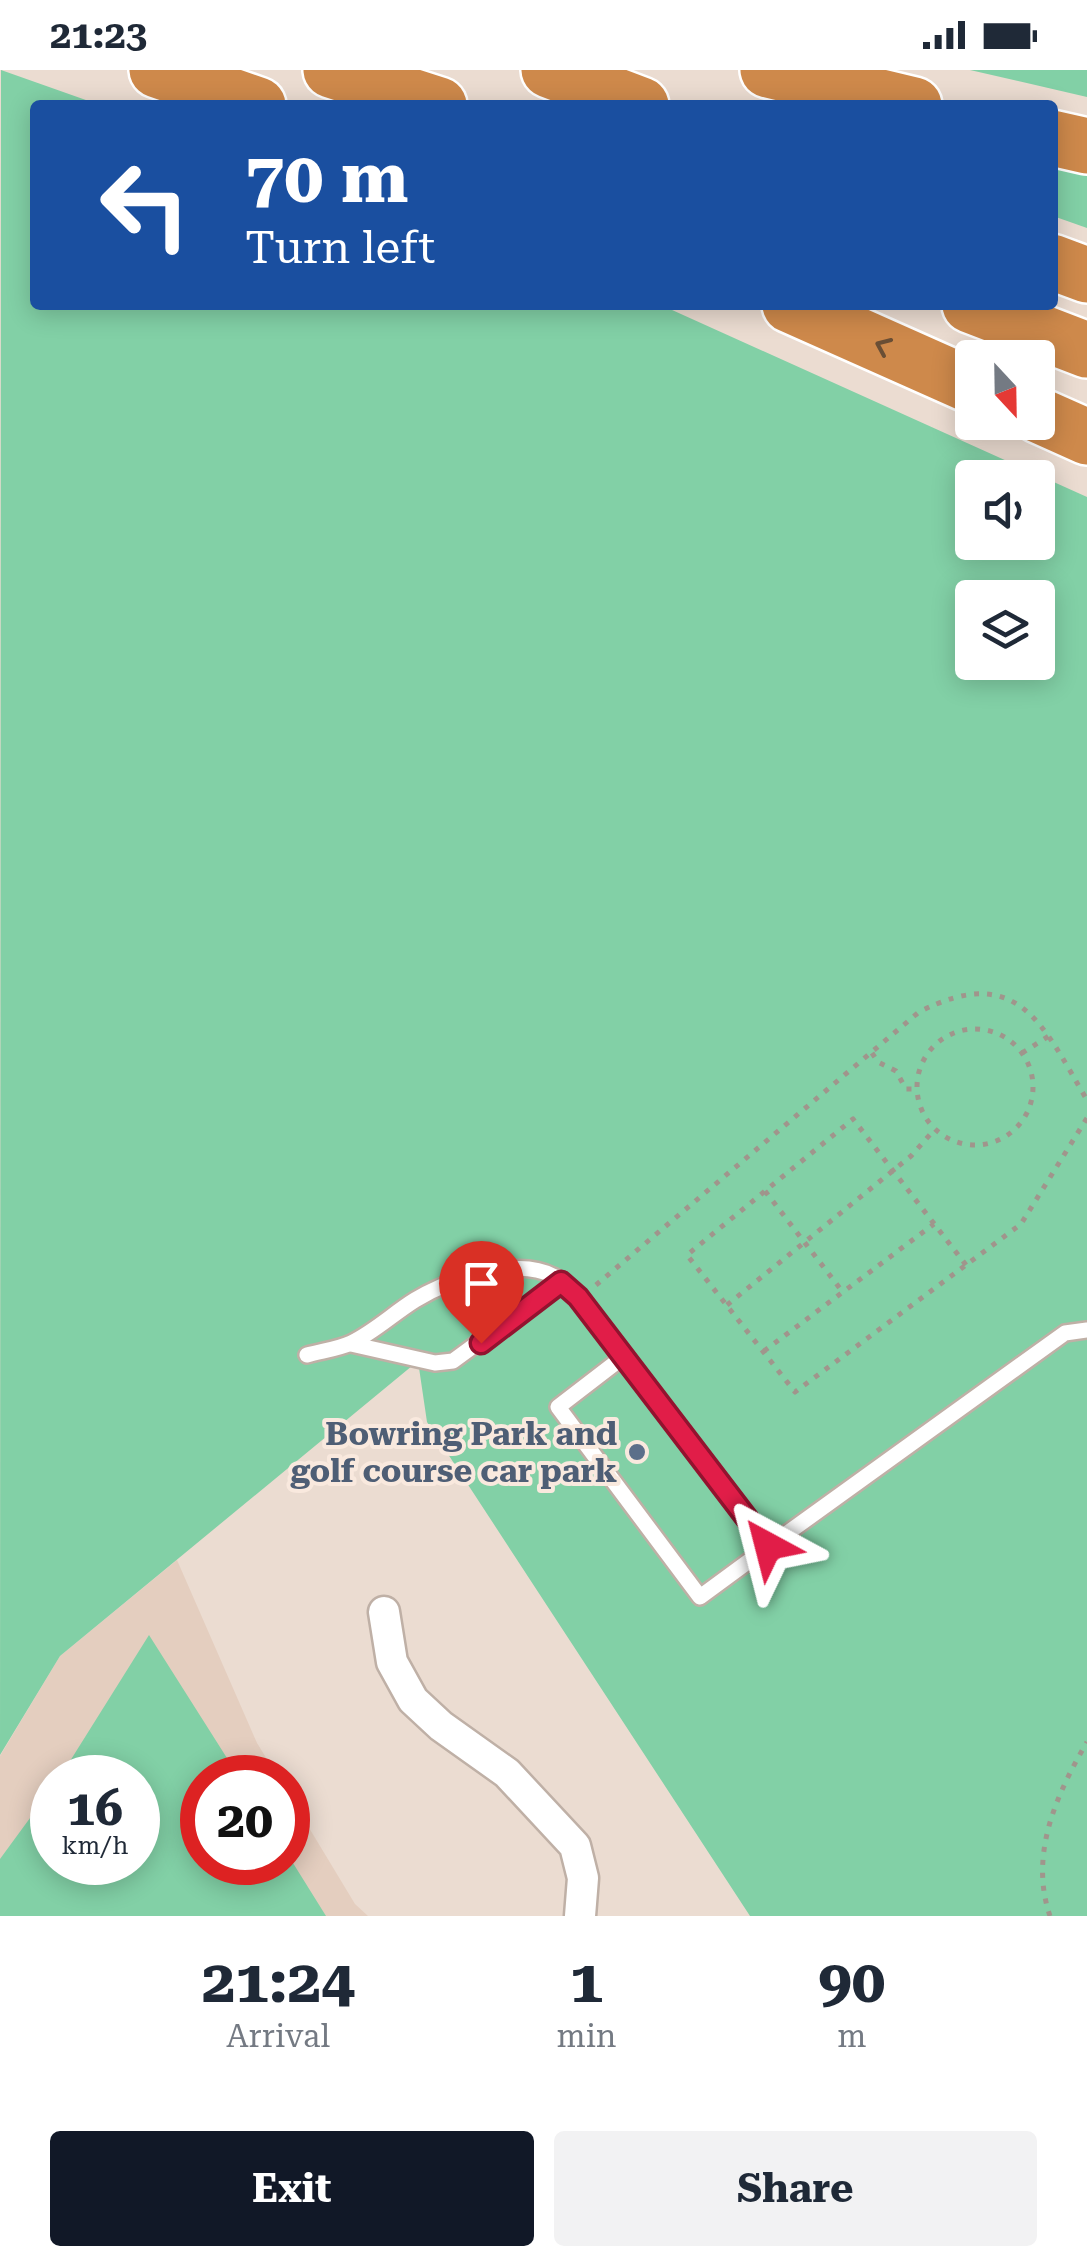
<!DOCTYPE html>
<html lang="en">
<head>
<meta charset="utf-8">
<style>
  body { margin:0; font-family:"Roboto Serif",serif; background:#f2f2f3; color:#1f2937; height:100vh; display:flex; flex-direction:column; font-size:38px; white-space:nowrap }
  * { box-sizing:border-box; margin:0 }
  p { font-size:32px; color:#747a83 }
  .icon { flex:none; width:55px; height:55px; fill:none; stroke:currentColor; stroke-width:2; stroke-linecap:round; stroke-linejoin:round }
  .map { position:relative; height:1846px; overflow:hidden }
  .sheet { display:flex; flex-direction:column; background:#fff; flex:1 }
  .sheet>* { flex:none }
  .top-card { position:absolute; left:30px; top:30px; width:1028px; height:210px; border-radius:10px; box-shadow:0 5px 25px #0003; background:#1a4fa0; color:#fff; overflow:hidden }
  .needle { width:65px; rotate:158deg }
  .fabs { position:absolute; left:955px; top:270px; display:grid; gap:20px }
  .fabs a { display:grid; place-items:center; width:100px; height:100px; border-radius:10px; background:#fff; box-shadow:0 5px 25px #0003; font-size:50px }
  .speed { position:absolute; left:30px; top:1685px; display:flex; gap:20px; font-size:50px; font-weight:700; text-align:center }
  .speed>* { display:grid; place-content:center; width:130px; height:130px; border-radius:50%; background:#fff; box-shadow:0 5px 25px #0003; line-height:1 }
  .speed small { font-size:25px; font-weight:400 }
  .speed .limit { border:15px solid #d22; background:#fff; color:#111 }
  .pin { position:absolute; display:grid; place-items:center; width:85px; height:85px; color:#fff; margin:-102px -42px; border-radius:50% 50% 50% 0; rotate:-45deg; box-shadow:0 0 10px #0007 }
  .pin .icon { rotate:45deg }
  .me { position:absolute; width:110px; margin:-55px; rotate:322deg; stroke-linejoin:round; filter:drop-shadow(0 0 8px #0008) }
  .turn { display:flex; align-items:center; gap:35px; height:210px; padding:0 50px; font-size:45px }
  .turn .icon { width:130px; height:130px; stroke-width:2.5 }
  .turn b { display:block; font-size:70px; line-height:85px }
  .eta { display:flex; justify-content:space-evenly; align-items:center; height:170px; text-align:center }
  .eta b { font-size:60px; font-weight:700; line-height:70px }
  .primary-button { display:flex; gap:20px; margin-top:auto; padding:20px 50px }
  .primary-button a { flex:1; height:115px; border-radius:10px; background:#111827; color:#fff; font-size:40px; font-weight:700; line-height:115px; text-align:center }
  .primary-button a+a { background:#f2f2f3; color:#1f2937 }
  .status { display:flex; justify-content:space-between; align-items:center; height:70px; padding:0 50px; background:#fff; direction:ltr }
  .status svg { height:28px; fill:currentColor }
  .map>svg:first-child { display:block }
  .built { fill:#e4cebf; fill-rule:evenodd }
  .green { fill:#82d0a6; fill-rule:evenodd }
  .lines { fill:none; stroke-linecap:round; stroke-linejoin:round }
  .service-casing { stroke:#bfb0a6; stroke-width:20 }
  .minor-casing { stroke:#bfb0a6; stroke-width:35 }
  .motorway-casing { stroke:#fff; stroke-width:60 }
  .path { stroke:#a0958c; stroke-width:5; stroke-dasharray:5 8; stroke-linecap:butt }
  .service { stroke:#fff; stroke-width:15 }
  .minor { stroke:#fff; stroke-width:30 }
  .motorway { stroke:#ce894b; stroke-width:55 }
  .oneway { stroke:#694e35 }
  .route-casing { stroke:#92132f; stroke-width:25 }
  .route { stroke:#e11d48; stroke-width:18 }
  .service-dot { fill:#5c6f8a; stroke:#f9e9de; stroke-width:4 }
  .labels { text-anchor:middle; stroke-width:8; stroke-linejoin:round; paint-order:stroke }
  .service-label { font-size:32px; font-weight:bold; fill:#4e5e75; stroke:#f9e9de; text-anchor:end }
</style>
</head>
<body>
<div class="status"><b>21:23</b><svg viewBox="0 0 49 12"><path d="M0 12V9h3v3zM5 12V6h3v6zM10 12V3h3v9zM15 12V0h3v12zM26 1h20v11H26zM47 4h2v5h-2z"/></svg></div>
<div class="map">
<svg width="1087" height="1846" viewBox="0 0 1087 1846">
  <rect width="100%" height="100%" fill="#ebdcd1"/>
  <path class="built" d="M177 1490 257 1673 278 1707 202 1708V1792H288V1723L355 1834 368 1846H0V1686L60 1586ZM52 1708H138V1792H52Z"/>
  <g class="green">
    <path d="M1 0 100 35H35V235H661L1087 427V1846H750L427 1352 418 1291 60 1586 0 1685ZM972 408H1038V472H972ZM972 528H1038V592H972Z"/>
    <path d="M970 0H1087V27Z"/>
    <path d="M1052 95 1087 103V158L1053 146Z"/>
    <path d="M149 1565 239 1707 202 1708V1792H288V1785L326 1846H0V1789L52 1718V1792H138V1708L60 1707Z"/>
  </g>
  <g class="lines">
    <defs>
      <g id="service">
        <path d="M351 1274 435 1293 453 1291 561 1212"/>
        <path d="M307 1285C321 1281 338 1279 351 1273 374 1262 394 1243 415 1230 448 1210 517 1186 553 1206 582 1221 603 1261 623 1287"/>
        <path d="M768 1477 700 1527 558 1337 623 1287 768 1477 1065 1263 1087 1260"/>
      </g>
      <path id="minor" d="M384 1542 392 1592 413 1630 441 1656 507 1703 575 1776 583 1808 580 1846"/>
      <g id="motorway">
        <path d="M157 0 258 35"/>
        <path d="M331 0 439 35"/>
        <path d="M549 0 641 35"/>
        <path d="M768 0 914 35"/>
        <path d="M1052 68 1087 76"/>
        <path d="M1052 192 1087 205"/>
        <path d="M790 235 972 316"/>
        <path d="M970 235 1087 280"/>
        <path d="M1038 345 1087 367"/>
      </g>
    </defs>
    <use href="#service" class="service-casing"/>
    <use href="#minor" class="minor-casing"/>
    <use href="#motorway" class="motorway-casing"/>
    <g class="path">
      <circle cx="975" cy="1017" r="58"/>
      <path d="M872 983 878 992 896 1001 906 1019H916"/>
      <path d="M1022 983 1049 966"/>
      <path d="M765 1121 842 1221"/>
      <path d="M966 1195 853 1049 687 1185 795 1322 1021 1154 1087 1048"/>
      <path d="M596 1215 919 942C1019 891 1043 956 1087 1030"/>
      <path d="M727 1235 911 1086 934 1060"/>
      <path d="M764 1281 934 1154"/>
      <path d="M1050 1846C1029 1785 1056 1725 1087 1672"/>
    </g>
    <use href="#service" class="service"/>
    <use href="#minor" class="minor"/>
    <use href="#motorway" class="motorway"/>
  </g>
  <defs><path id="oneway-chevron" d="M-2-3.5L2.5 0L-2 3.5" fill="none" stroke-width="1.6" stroke-linecap="round" stroke-linejoin="round" transform="scale(2.5)"/></defs>
  <use class="oneway" href="#oneway-chevron" transform="translate(883 276) rotate(-156)"/>
  <g class="lines">
    <defs>
      <path id="route" d="M481 1273 561 1212 578 1227 768 1476"/>
    </defs>
    <use href="#route" class="route-casing"/>
    <use href="#route" class="route"/>
  </g>
  <circle class="service-dot" cx="637" cy="1382" r="10"/>
  <g class="labels">
    <g class="service-label">
      <text x="617" y="1375">Bowring Park and<tspan x="617" dy="37">golf course car park</tspan></text>
    </g>
  </g>
</svg>
<div class="fabs">
<a><svg class="needle" viewBox="-14 -14 28 28"><path d="M0-13l5 13h-10z" fill="#e53935"/><path d="M0 13l5-13h-10z" fill="#747a83"/></svg></a>
<a><svg class="icon" aria-label="sound" viewBox="0 0 24 24"><path d="M4 9h4l5-4v14l-5-4H4zM17 9q2 3 0 6"/></svg></a>
<a><svg class="icon" aria-label="layers" viewBox="0 0 24 24"><path d="M12 4l9 5-9 5-9-5zM3 14l9 5 9-5"/></svg></a>
</div>
<div class="speed"><div>16<small>km/h</small></div><div class="limit">20</div></div>
<div class="pin" style="left:481px;top:1273px;background:#d93025"><svg class="icon" aria-label="arrive" viewBox="0 0 24 24"><path d="M6 21V4h12l-3 4 3 4H6"/></svg></div>
<svg class="me" style="left:768px;top:1476px" viewBox="-20 -20 40 40"><path d="M0-17L14 15 0 8-14 15z" fill="#e11d48" stroke="#fff" stroke-width="4"/></svg>
<div class="top-card">
<div class="turn"><svg class="icon" aria-label="left" viewBox="0 0 24 24"><path d="M17 20v-9H6M10 6l-5 5 5 5"/></svg><div><b>70 m</b>Turn left</div></div>
</div>
</div>
<section class="sheet">
<div class="eta">
<div><b>21:24</b><p>Arrival</p></div>
<div><b>1</b><p>min</p></div>
<div><b>90</b><p>m</p></div>
</div>
<div class="primary-button"><a>Exit</a><a>Share</a></div>
</section>
</body>
</html>
